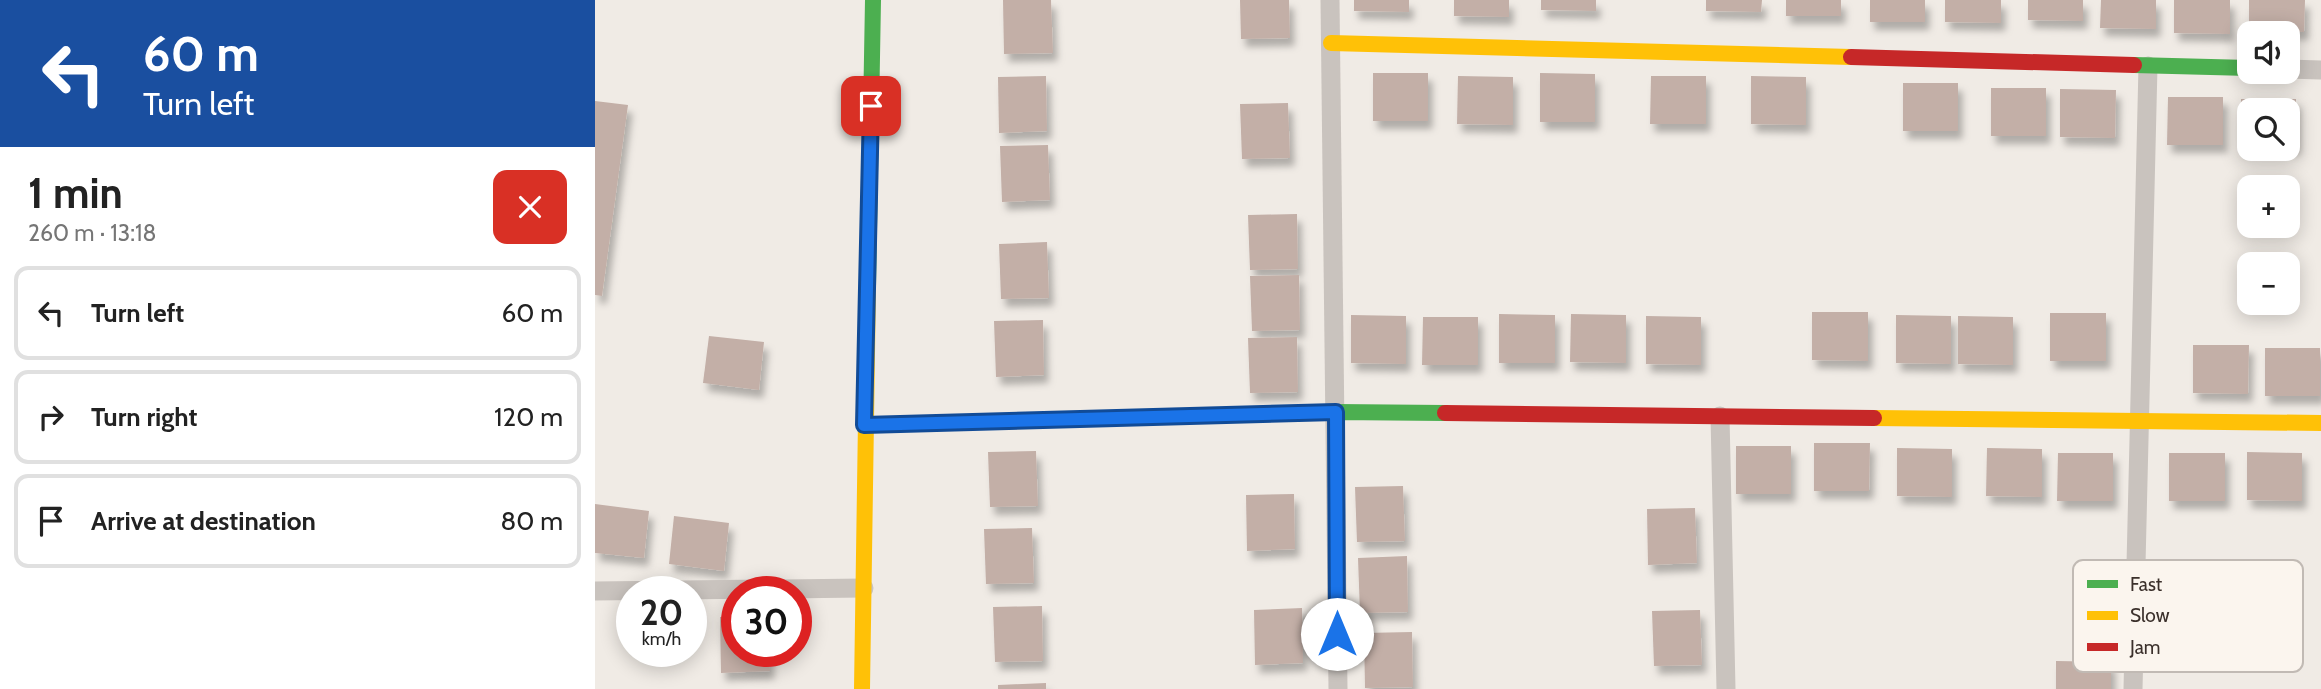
<!DOCTYPE html>
<html lang="en">
<head>
<meta charset="utf-8">
<style>
  body { margin:0; font-family:Cabin,sans-serif; background:#f6f6f6; color:#222; height:100vh; display:flex; flex-direction:column; font-size:26px; white-space:nowrap }
  * { box-sizing:border-box; margin:0 }
  p { font-size:23px; color:#767676 }
  .icon { flex:none; width:38px; height:38px; fill:none; stroke:currentColor; stroke-width:2; stroke-linecap:round; stroke-linejoin:round }
  .map { position:relative; flex:1; overflow:hidden }
  .side { display:flex; flex-direction:column; background:#fff; width:595px }
  .side>* { flex:none }
  .banner { background:#1a4fa0; color:#fff; overflow:hidden }
  .tools { position:absolute; left:1642px; top:21px; display:grid; gap:14px }
  .tools a { display:grid; place-items:center; width:63px; height:63px; border-radius:14px; background:#fff; box-shadow:0 4px 18px #0003; font-size:35px }
  .speed { position:absolute; left:21px; top:576px; display:flex; gap:14px; font-size:35px; font-weight:700; text-align:center }
  .speed>* { display:grid; place-content:center; width:91px; height:91px; border-radius:50%; background:#fff; box-shadow:0 4px 18px #0003; line-height:1 }
  .speed small { font-size:18px; font-weight:400 }
  .speed .limit { border:10px solid #d22; background:#fff; color:#111 }
  .pin { position:absolute; display:grid; place-items:center; width:60px; height:60px; color:#fff; margin:-30px; border-radius:14px; box-shadow:0 4px 10px #0006 }
  .me { position:absolute; width:77px; margin:-38px; rotate:0deg; stroke-linejoin:round; filter:drop-shadow(0 0 5px #0008) }
  .turn { display:flex; align-items:center; gap:24px; height:147px; padding:0 28px; font-size:32px }
  .turn .icon { width:91px; height:91px; stroke-width:2.5 }
  .turn b { display:block; font-size:49px; line-height:60px }
  .round { display:grid; place-items:center; flex:none; width:74px; height:74px; border-radius:14px; background:#f6f6f6 }
  .headline { display:flex; align-items:center; justify-content:space-between; height:119px; padding:0 28px }
  h1 { font-size:42px; font-weight:700; line-height:52px }
  ul { padding:0; list-style:none }
  li { display:flex; align-items:center; gap:21px; height:94px; margin:0 14px 10px; padding:0 14px; border:4px solid #e0e0e0; border-radius:14px }
  li div { flex:1 }
  li b { display:block; font-size:26px }
  li em { font-style:normal }
  main { display:flex; flex:1; min-height:0 }
  .map>svg:first-child { display:block }
  .building { fill:#c3afa7; filter:url(#shadow) }
  .lines { fill:none; stroke-linecap:round; stroke-linejoin:round }
  .street { stroke:#c9c3be; stroke-width:19 }
  .fast { stroke:#4caf50; stroke-width:16 }
  .slow { stroke:#ffc107; stroke-width:16 }
  .jam { stroke:#c62828; stroke-width:16 }
  .route-casing { stroke:#114b97; stroke-width:18 }
  .route { stroke:#1a73e8; stroke-width:12 }
  .key { fill:#fbf5ee; stroke:#c1bab4; stroke-width:2 }
  .key-label { font-size:19px; fill:#3b302b }
</style>
</head>
<body>
<main>
<section class="side">
<div class="banner">
<div class="turn"><svg class="icon" aria-label="left" viewBox="0 0 24 24"><path d="M17 20v-9H6M10 6l-5 5 5 5"/></svg><div><b>60 m</b>Turn left</div></div>
</div>
<div class="headline"><div><h1>1 min</h1><p>260 m · 13:18</p></div><a class="round" style="background:#d93025;color:#fff"><svg class="icon" aria-label="close" viewBox="0 0 24 24"><path d="M6 6l12 12M18 6L6 18"/></svg></a></div>
<ul>
<li><svg class="icon" aria-label="left" viewBox="0 0 24 24"><path d="M17 20v-9H6M10 6l-5 5 5 5"/></svg><div><b>Turn left</b></div><em>60 m</em></li>
<li><svg class="icon" aria-label="right" viewBox="0 0 24 24"><path d="M7 20v-9h11M14 6l5 5-5 5"/></svg><div><b>Turn right</b></div><em>120 m</em></li>
<li><svg class="icon" aria-label="arrive" viewBox="0 0 24 24"><path d="M6 21V4h12l-3 4 3 4H6"/></svg><div><b>Arrive at destination</b></div><em>80 m</em></li>
</ul>
</section>
<div class="map">
<svg width="1726" height="689" viewBox="0 0 1726 689">
  <defs>
    <filter id="shadow"><feDropShadow dx="4.5" dy="8" stdDeviation="3.5" flood-color="#0004"/></filter>
  </defs>
  <rect width="100%" height="100%" fill="#f0ebe5"/>
  <g class="building">
    <path d="M408 0H456L458 53 409 54Z"/>
    <path d="M645 0H694L695 38 646 39Z"/>
    <path d="M759 0H814V12L759 11Z"/>
    <path d="M859 0H914V17L859 16Z"/>
    <path d="M946 0H1001V11L946 10Z"/>
    <path d="M1111 0H1167L1166 12 1111 11Z"/>
    <rect x="1191" y="0" width="55" height="16"/>
    <rect x="1275" y="0" width="55" height="22"/>
    <path d="M1350 0H1406V23L1350 22Z"/>
    <path d="M1433 0H1488V21L1433 20Z"/>
    <path d="M1506 0H1561V29L1505 28Z"/>
    <path d="M1579 0H1635V34L1579 33Z"/>
    <path d="M1654 0H1710L1709 32 1654 31Z"/>
    <rect x="778" y="73" width="55" height="48"/>
    <path d="M945 73 1000 74V122H945Z"/>
    <path d="M451 76 452 131 404 133 403 77Z"/>
    <path d="M863 76 918 77V125L862 124Z"/>
    <path d="M1056 76H1111V124H1055Z"/>
    <path d="M1156 76 1211 77V125L1156 124Z"/>
    <rect x="1308" y="83" width="55" height="48"/>
    <rect x="1396" y="88" width="55" height="48"/>
    <path d="M1465 89 1521 90 1520 138 1465 137Z"/>
    <path d="M1573 97H1628V145H1572Z"/>
    <path d="M1646 99H1701V147H1692V110H1654V147H1645Z"/>
    <path d="M0 101 33 105 7 296 0 295Z"/>
    <path d="M693 103 695 158 647 159 645 104Z"/>
    <path d="M453 145 455 200 407 202 405 146Z"/>
    <path d="M702 214 703 269 655 270 653 215Z"/>
    <path d="M452 242 454 298 406 299 404 244Z"/>
    <path d="M704 275 705 330 657 331 655 276Z"/>
    <path d="M1217 312H1273V361L1217 360Z"/>
    <rect x="1455" y="313" width="56" height="48"/>
    <path d="M904 314 960 315V363H904Z"/>
    <path d="M976 314 1031 315V363L975 362Z"/>
    <path d="M756 315 811 316V364L756 363Z"/>
    <path d="M1301 315 1356 316V364L1301 363Z"/>
    <path d="M1051 316 1106 317V365L1051 364Z"/>
    <path d="M1363 316 1418 317V365L1363 364Z"/>
    <path d="M828 317H883V365H827Z"/>
    <path d="M448 320 449 375 401 377 399 321Z"/>
    <path d="M114 336 169 342 164 390 108 383Z"/>
    <path d="M702 337 703 392 655 393 653 338Z"/>
    <path d="M1598 345H1654L1653 394 1598 393Z"/>
    <rect x="1670" y="348" width="55" height="48"/>
    <path d="M1219 443H1275L1274 491H1219Z"/>
    <rect x="1141" y="446" width="55" height="48"/>
    <path d="M1302 448 1357 449V497L1302 496Z"/>
    <path d="M1392 448 1447 449V497L1391 496Z"/>
    <path d="M441 451 443 506 395 507 393 452Z"/>
    <path d="M1652 452 1707 453V501L1652 500Z"/>
    <path d="M1463 453H1518V501H1462Z"/>
    <rect x="1574" y="453" width="56" height="48"/>
    <path d="M808 486 810 541 762 542 760 487Z"/>
    <path d="M699 494 700 549 652 551 651 495Z"/>
    <path d="M0 504 54 511 49 558 0 553Z"/>
    <path d="M1100 508 1102 563 1053 565 1052 509Z"/>
    <path d="M79 516 134 523 129 571 74 564Z"/>
    <path d="M437 528 439 583 391 584 389 529Z"/>
    <path d="M812 556 813 612 765 613 763 558Z"/>
    <path d="M447 606 448 661 400 662 398 607Z"/>
    <path d="M707 608 708 663 660 665 659 610Z"/>
    <path d="M1105 610 1107 665 1059 666 1057 611Z"/>
    <path d="M125 617H142V651H174L175 671 126 673Z"/>
    <path d="M817 632 818 687 770 688 769 633Z"/>
    <path d="M1461 661 1516 662V689H1461Z"/>
    <path d="M451 683V689H403V685Z"/>
  </g>
  <g class="lines">
    <g class="street">
      <path d="M735 0 743 689"/>
      <path d="M1692 69 1726 70"/>
      <path d="M1125 416 1131 689"/>
      <path d="M0 591 269 588"/>
      <path d="M1538 689 1553 66"/>
    </g>
    <g class="fast">
      <path d="M1539 65 1654 68"/>
      <path d="M273 286 278 0"/>
      <path d="M269 425 741 412 850 413"/>
    </g>
    <g class="slow">
      <path d="M736 43 1256 57"/>
      <path d="M1279 418 1726 423"/>
      <path d="M267 689 273 286"/>
    </g>
    <g class="jam">
      <path d="M1256 57 1539 65"/>
      <path d="M850 413 1279 418"/>
    </g>
  </g>
  <g class="lines">
    <defs>
      <path id="route" d="M276 106 269 425 741 412 742 634"/>
    </defs>
    <use href="#route" class="route-casing"/>
    <use href="#route" class="route"/>
  </g>
  <rect x="1478" y="560" width="230" height="112" rx="10" class="key"/>
  <rect x="1492" y="580" width="31" height="8" fill="#4caf50"/>
  <rect x="1492" y="611" width="31" height="9" fill="#ffc107"/>
  <rect x="1492" y="643" width="31" height="8" fill="#c62828"/>
  <g class="key-label">
    <text x="1535" y="591">Fast</text>
    <text x="1535" y="622">Slow</text>
    <text x="1535" y="654">Jam</text>
  </g>
</svg>
<div class="tools">
<a><svg class="icon" aria-label="sound" viewBox="0 0 24 24"><path d="M4 9h4l5-4v14l-5-4H4zM17 9q2 3 0 6"/></svg></a>
<a><svg class="icon" aria-label="search" viewBox="0 0 24 24"><circle cx="10" cy="10" r="6"/><path d="M15 15l6 6"/></svg></a>
<a>+</a>
<a>−</a>
</div>
<div class="speed"><div>20<small>km/h</small></div><div class="limit">30</div></div>
<div class="pin" style="left:276px;top:106px;background:#d93025"><svg class="icon" aria-label="arrive" viewBox="0 0 24 24"><path d="M6 21V4h12l-3 4 3 4H6"/></svg></div>
<svg class="me" style="left:742px;top:634px" viewBox="-20 -20 40 40"><circle r="19" fill="#fff"/><path d="M0-13L10 11 0 6-10 11z" fill="#1a73e8"/></svg>
</div>
</main>
</body>
</html>
